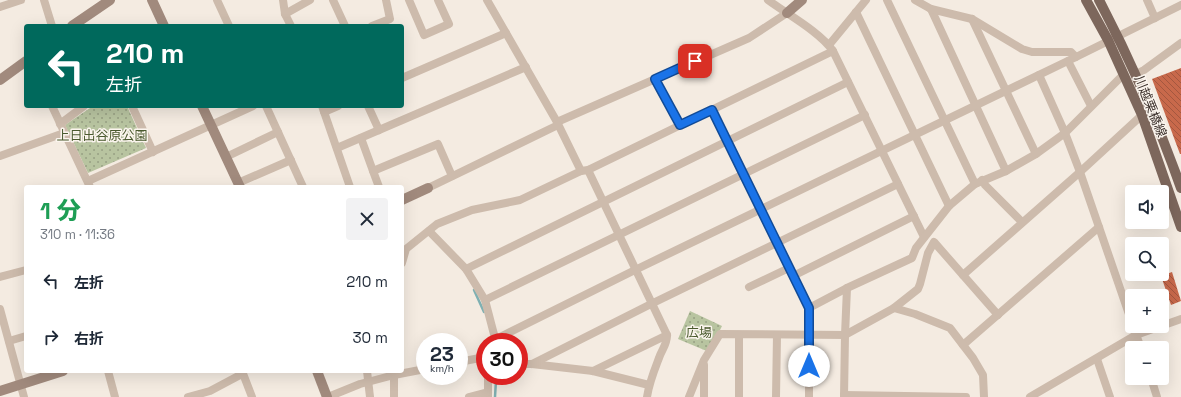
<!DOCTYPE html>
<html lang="ja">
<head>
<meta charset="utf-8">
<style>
  body { margin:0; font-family:"Space Grotesk","Noto Sans JP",sans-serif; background:#f2f2f3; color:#1f2937; height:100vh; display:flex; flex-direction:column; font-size:15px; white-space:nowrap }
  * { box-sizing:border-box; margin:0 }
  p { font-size:13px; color:#747a83 }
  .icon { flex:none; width:22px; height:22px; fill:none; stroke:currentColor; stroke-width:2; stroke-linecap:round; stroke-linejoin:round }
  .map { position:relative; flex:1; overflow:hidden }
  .side { position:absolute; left:24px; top:185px; width:380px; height:188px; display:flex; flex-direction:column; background:#fff; border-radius:4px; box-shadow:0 4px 16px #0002 }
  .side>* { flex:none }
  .banner { position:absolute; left:24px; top:24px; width:380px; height:84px; border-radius:4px; box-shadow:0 4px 16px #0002; background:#00695c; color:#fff; overflow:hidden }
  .controls { position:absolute; left:1125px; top:185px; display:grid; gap:8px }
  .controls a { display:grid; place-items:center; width:44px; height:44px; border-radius:4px; background:#fff; box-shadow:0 4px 16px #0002; font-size:20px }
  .speed { position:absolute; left:416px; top:333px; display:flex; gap:8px; font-size:20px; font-weight:700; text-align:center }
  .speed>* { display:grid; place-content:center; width:52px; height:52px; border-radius:50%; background:#fff; box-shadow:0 4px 16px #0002; line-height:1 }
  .speed small { font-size:10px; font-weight:400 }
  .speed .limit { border:6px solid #d22; background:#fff; color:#111 }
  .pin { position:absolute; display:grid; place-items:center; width:34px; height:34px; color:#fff; margin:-17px; border-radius:8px; box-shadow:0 2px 6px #0006 }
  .me { position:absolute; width:44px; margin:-22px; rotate:0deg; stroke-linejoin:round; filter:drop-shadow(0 0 3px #0008) }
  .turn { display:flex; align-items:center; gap:14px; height:84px; padding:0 16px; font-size:18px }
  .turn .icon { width:52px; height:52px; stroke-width:2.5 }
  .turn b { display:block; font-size:28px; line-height:34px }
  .round { display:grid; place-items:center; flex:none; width:42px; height:42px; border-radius:4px; background:#f2f2f3 }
  .headline { display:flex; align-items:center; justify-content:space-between; height:68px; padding:0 16px }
  h1 { font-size:24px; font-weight:800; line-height:30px; color:#1e9e55 }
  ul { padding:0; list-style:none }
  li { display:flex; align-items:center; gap:12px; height:56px; padding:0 16px }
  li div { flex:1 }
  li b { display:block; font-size:15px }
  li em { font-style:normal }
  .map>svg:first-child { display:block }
  .park { fill:url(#park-dots) }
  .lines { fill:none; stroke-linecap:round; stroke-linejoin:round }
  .stream { stroke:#7fb0b2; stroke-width:2.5 }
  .building { fill:url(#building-back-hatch) }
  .street { stroke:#cdbbac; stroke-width:8 }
  .secondary { stroke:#a18a7d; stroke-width:10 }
  .primary { stroke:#7d675c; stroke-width:10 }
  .route-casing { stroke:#114b97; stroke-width:10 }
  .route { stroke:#1a73e8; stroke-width:7 }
  .labels { text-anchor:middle; stroke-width:3; stroke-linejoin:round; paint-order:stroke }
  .street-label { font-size:13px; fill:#3b302b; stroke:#fbf5ee }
  .park-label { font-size:13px; fill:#4a5a2e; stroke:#fbf5ee }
</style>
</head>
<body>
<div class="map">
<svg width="1181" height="397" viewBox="0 0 1181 397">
  <defs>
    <pattern id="park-dots" width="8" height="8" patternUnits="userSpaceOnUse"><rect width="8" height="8" fill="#b8c4a0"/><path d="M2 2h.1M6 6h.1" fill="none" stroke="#97a083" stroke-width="1.8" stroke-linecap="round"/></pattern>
    <pattern id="building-back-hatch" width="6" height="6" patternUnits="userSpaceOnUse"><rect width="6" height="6" fill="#c8694b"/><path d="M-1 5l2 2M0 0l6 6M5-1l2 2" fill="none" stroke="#a4573f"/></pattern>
  </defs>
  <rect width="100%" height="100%" fill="#f4ebe1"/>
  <g class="park">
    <path d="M93 106H127L146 148 88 173 65 125Z"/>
    <path d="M690 311 722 326 709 352 678 339Z"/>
  </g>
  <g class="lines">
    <g class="stream">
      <path d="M474 290 484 312"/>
      <path d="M494 376 496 380 495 397"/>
    </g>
  </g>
  <g class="building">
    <path d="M1181 68V154H1180L1152 79Z"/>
    <path d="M1172 272 1181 301 1171 305 1161 276Z"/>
  </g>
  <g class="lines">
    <g class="street">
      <path d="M44 0 52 26"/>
      <path d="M217 0 229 26"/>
      <path d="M283 0 285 14 291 26"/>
      <path d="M333 0 345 26"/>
      <path d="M409 0 424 35 449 24 438 0"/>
      <path d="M487 0 557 122 581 171"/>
      <path d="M768 0C787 14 820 32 833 51L924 237"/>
      <path d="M887 0 975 184"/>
      <path d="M915 0 931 9 1006 171"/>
      <path d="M1147 0 1155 18"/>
      <path d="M0 7 21 0"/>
      <path d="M931 9 972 19 1022 49 1032 52H1071L1076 57"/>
      <path d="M856 12 949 206"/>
      <path d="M285 14 310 0"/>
      <path d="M972 19 1036 154"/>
      <path d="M372 26 390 19 386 0"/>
      <path d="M829 45 866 0"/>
      <path d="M1068 61 1091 106"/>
      <path d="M1136 74 1144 70 1181 43"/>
      <path d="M1039 75 1065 133 1080 172 1132 323"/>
      <path d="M402 78 506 33"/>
      <path d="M655 79 680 125"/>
      <path d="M52 106 90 187"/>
      <path d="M132 106 153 152"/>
      <path d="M266 106 303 187"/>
      <path d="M322 106 350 187"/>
      <path d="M368 106 379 130"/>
      <path d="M712 110 809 308V397"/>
      <path d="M324 112 338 106"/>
      <path d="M557 122 749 38 787 13"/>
      <path d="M60 124 84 106"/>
      <path d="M361 138 373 171"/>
      <path d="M337 148 526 67"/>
      <path d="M0 156 64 133"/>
      <path d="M226 157 278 132"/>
      <path d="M588 170 667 335 593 371"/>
      <path d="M982 180 985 185 1022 222"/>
      <path d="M88 181 253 106"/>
      <path d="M238 183 291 160"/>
      <path d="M379 187 373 171 438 144 452 176"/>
      <path d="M428 188 558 125"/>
      <path d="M429 231 466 269 485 300 496 342"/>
      <path d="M402 263 406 249 437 224 472 210 520 200 581 171 588 170 833 51"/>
      <path d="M466 269 848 82"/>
      <path d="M963 275 1080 172 1142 115"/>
      <path d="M793 276 914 216"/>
      <path d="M0 277 26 270"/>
      <path d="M749 287 789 268"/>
      <path d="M485 300 865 115"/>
      <path d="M809 308 847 288 912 258 916 248 949 206 975 184 1006 171 1036 154 1065 133 1124 74"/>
      <path d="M894 308 918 289 920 284 928 253 934 242 998 315"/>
      <path d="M0 309 24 397"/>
      <path d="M1133 326 1141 348"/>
      <path d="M496 339 635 270 1076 57 1181 5"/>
      <path d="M9 341 26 336"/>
      <path d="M963 345 1099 227"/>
      <path d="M1097 359 1110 397"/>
      <path d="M459 362 485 357"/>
      <path d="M519 364H532L593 371 649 385"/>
      <path d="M532 364 651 304 898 184"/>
      <path d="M108 371 115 397"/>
      <path d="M242 371 252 397"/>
      <path d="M367 371 370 397"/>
      <path d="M394 375V397"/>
      <path d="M488 376V397"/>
      <path d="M1151 378 1157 397"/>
      <path d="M844 395 966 397"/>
      <path d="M188 397 210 391 242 374"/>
      <path d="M328 397 360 384 394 375 425 369"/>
      <path d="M469 397 488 392"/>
      <path d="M647 397C649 383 654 371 659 358 662 349 667 345 667 335"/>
      <path d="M689 397 704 360 720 334 845 335 894 308 915 314 950 328 973 358 983 375 984 397"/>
      <path d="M704 397V365"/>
      <path d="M739 397V335"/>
      <path d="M776 397 777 335"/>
      <path d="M844 397 845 335 847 288"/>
      <path d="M1030 397 1136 335 1181 319"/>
    </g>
    <g class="secondary">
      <path d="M152 0 164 26"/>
      <path d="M787 13 802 0"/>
      <path d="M72 26 110 0"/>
      <path d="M0 80 26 61"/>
      <path d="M202 106 240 187"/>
      <path d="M402 200 428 188"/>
      <path d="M317 371 327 397"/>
      <path d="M0 391 63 371"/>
    </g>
    <g class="primary">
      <path d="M1086 0 1108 40 1142 115 1181 227"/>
      <path d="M1099 0C1131 61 1158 123 1181 188"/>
    </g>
  </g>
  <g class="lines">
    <defs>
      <path id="route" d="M695 61 655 79 680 125 712 110 809 308V366"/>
    </defs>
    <use href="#route" class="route-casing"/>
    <use href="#route" class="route"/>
  </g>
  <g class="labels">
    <g class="street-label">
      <text transform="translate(1151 106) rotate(68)" y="5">川越栗橋線</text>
    </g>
    <g class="park-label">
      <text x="102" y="140">上日出谷原公園</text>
      <text x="699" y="337">広場</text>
    </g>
  </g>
</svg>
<div class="controls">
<a><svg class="icon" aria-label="sound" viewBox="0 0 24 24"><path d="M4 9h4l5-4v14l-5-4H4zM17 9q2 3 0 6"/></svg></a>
<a><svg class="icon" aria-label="search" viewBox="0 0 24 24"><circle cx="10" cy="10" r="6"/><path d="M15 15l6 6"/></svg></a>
<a>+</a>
<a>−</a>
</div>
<div class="speed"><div>23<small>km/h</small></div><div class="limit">30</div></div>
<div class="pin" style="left:695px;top:61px;background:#d93025"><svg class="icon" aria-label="arrive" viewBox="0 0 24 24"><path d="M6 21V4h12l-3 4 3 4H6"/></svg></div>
<svg class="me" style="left:809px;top:366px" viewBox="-20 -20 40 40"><circle r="19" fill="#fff"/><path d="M0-13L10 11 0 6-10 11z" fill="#1a73e8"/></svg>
<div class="banner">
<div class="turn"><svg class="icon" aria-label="left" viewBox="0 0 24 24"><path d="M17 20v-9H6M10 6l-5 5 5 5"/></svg><div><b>210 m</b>左折</div></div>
</div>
<section class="side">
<div class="headline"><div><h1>1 分</h1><p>310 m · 11:36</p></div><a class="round"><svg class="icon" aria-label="close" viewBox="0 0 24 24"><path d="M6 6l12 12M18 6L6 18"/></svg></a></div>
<ul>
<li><svg class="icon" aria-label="left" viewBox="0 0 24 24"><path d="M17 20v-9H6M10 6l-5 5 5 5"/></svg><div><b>左折</b></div><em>210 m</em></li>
<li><svg class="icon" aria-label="right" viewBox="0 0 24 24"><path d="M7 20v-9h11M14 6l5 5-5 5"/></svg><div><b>右折</b></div><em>30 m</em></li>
</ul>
</section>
</div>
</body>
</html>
